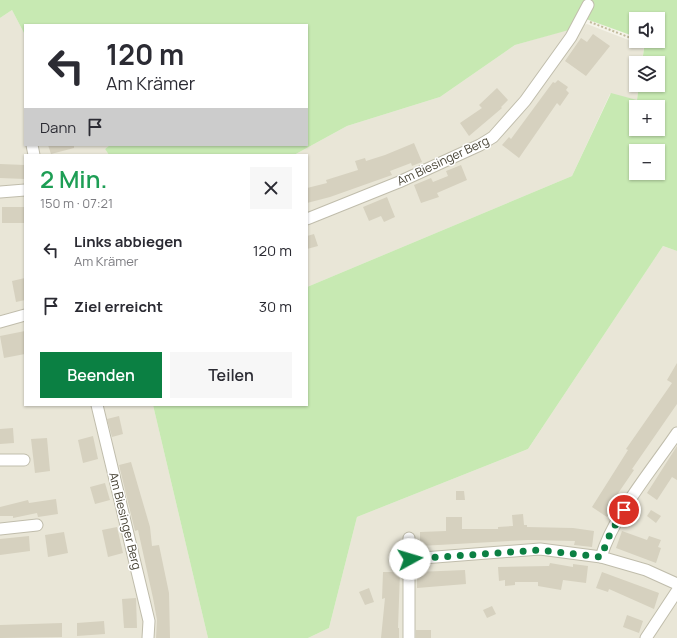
<!DOCTYPE html>
<html lang="de">
<head>
<meta charset="utf-8">
<style>
  body { margin:0; font-family:Manrope,sans-serif; background:#f7f7f7; color:#2b2b33; height:100vh; display:flex; flex-direction:column; font-size:15px; white-space:nowrap }
  * { box-sizing:border-box; margin:0 }
  p { font-size:13px; color:#7c7c81 }
  .icon { flex:none; width:22px; height:22px; fill:none; stroke:currentColor; stroke-width:2; stroke-linecap:round; stroke-linejoin:round }
  .map { position:relative; flex:1; overflow:hidden }
  .side { position:absolute; left:24px; top:154px; width:284px; height:252px; display:flex; flex-direction:column; background:#fff; border-radius:0px; box-shadow:0 1px 3px #0004 }
  .side>* { flex:none }
  .hud { position:absolute; left:24px; top:24px; width:284px; height:122px; border-radius:0px; box-shadow:0 1px 3px #0004; background:#fff; color:#2b2b33; overflow:hidden }
  .controls { position:absolute; left:629px; top:12px; display:grid; gap:8px }
  .controls a { display:grid; place-items:center; width:36px; height:36px; border-radius:0px; background:#fff; box-shadow:0 1px 3px #0004; font-size:20px }
  .pin { position:absolute; display:grid; place-items:center; width:34px; height:34px; color:#fff; margin:-17px; border:2px solid #fff; border-radius:50%; box-shadow:0 1px 4px #0007 }
  .me { position:absolute; width:44px; margin:-22px; rotate:84deg; stroke-linejoin:round; filter:drop-shadow(0 0 3px #0008) }
  .turn { display:flex; align-items:center; gap:14px; height:84px; padding:0 16px; font-size:18px }
  .turn .icon { width:52px; height:52px; stroke-width:2.5 }
  .turn b { display:block; font-size:28px; line-height:34px }
  .then { display:flex; align-items:center; height:38px; padding:0 16px; background:#0003; gap:8px; font-size:15px }
  .round { display:grid; place-items:center; flex:none; width:42px; height:42px; border-radius:0px; background:#f7f7f7 }
  .summary { display:flex; align-items:center; justify-content:space-between; height:68px; padding:0 16px }
  h1 { font-size:24px; font-weight:600; line-height:30px; color:#1e9e55 }
  .button { display:flex; gap:8px; margin-top:auto; padding:8px 16px }
  .button a { flex:1; height:46px; border-radius:0px; background:#0b8043; color:#fff; font-size:16px; font-weight:600; line-height:46px; text-align:center }
  .button a+a { background:#f7f7f7; color:#2b2b33 }
  ul { padding:0; list-style:none }
  li { display:flex; align-items:center; gap:12px; height:56px; padding:0 16px }
  li div { flex:1 }
  li b { display:block; font-size:15px }
  li em { font-style:normal }
  .map>svg:first-child { display:block }
  .residential { fill:#e9e6d7 }
  .green { fill:#c7e9b2; fill-rule:evenodd }
  .building { fill:#d6d1bf }
  .lines { fill:none; stroke-linecap:round; stroke-linejoin:round }
  .minor-casing { stroke:#c0bdac; stroke-width:13 }
  .path { stroke:#c2bb9d; stroke-width:2; stroke-dasharray:2 2; stroke-linecap:butt }
  .minor { stroke:#fff; stroke-width:11 }
  .route { stroke:#0b8043; stroke-width:7; stroke-dasharray:0 12.6 }
  .labels { text-anchor:middle; stroke-width:3; stroke-linejoin:round; paint-order:stroke }
  .street-label { font-size:12px; fill:#494537; stroke:#fff }
</style>
</head>
<body>
<div class="map">
<svg width="677" height="638" viewBox="0 0 677 638">
  <rect width="100%" height="100%" fill="#f5f3e9"/>
  <g class="residential">
    <path d="M12 10 25 35V145H110L105 149 109 155H25V405H153L208 638H0V18Z"/>
    <path d="M587 24 644 46 642 63H636V85H639L637 100 610 94 572 176 307 287V155H294L347 126 440 97 515 45Z"/>
    <path d="M663 246 677 251V638H308L329 628 357 517 528 449Z"/>
  </g>
  <g class="green">
    <path d="M0 0H585L576 28 515 45 440 97 347 126 294 155H109L105 149 110 145H307V25H25V35L12 10 0 18Z"/>
    <path d="M592 0H677V251L663 246 528 449 357 517 329 628 308 638H208L153 405H307V287L572 176 611 93 637 100 639 85H658V63H642L645 41H658V19H636V37L586 19ZM636 107H658V129H636ZM636 151H658V173H636Z"/>
  </g>
  <g class="building">
    <path d="M593 34 610 46 586 76 565 61 581 38 587 42Z"/>
    <path d="M558 80 568 87 566 90 569 93 560 106 557 103 519 158 502 145 509 137 511 139 553 82 555 83Z"/>
    <path d="M497 88 508 100 501 107 502 108 469 136 460 123 482 108 479 105Z"/>
    <path d="M414 143 422 162 412 166 411 163 390 171 392 175 330 197 307 203V188L327 183 326 180 358 170 355 161 365 158 366 161 385 155Z"/>
    <path d="M48 145H74V148L51 154Z"/>
    <path d="M0 164 25 165V179L0 178Z"/>
    <path d="M461 165 467 180 437 193 439 197 421 203 414 185 431 178 433 182 448 176 446 171Z"/>
    <path d="M387 197 395 217 384 222 381 216 369 221 363 207Z"/>
    <rect x="2" y="207" width="23" height="16"/>
    <path d="M314 234 318 246 307 249V236Z"/>
    <path d="M25 278V300L16 302 12 281Z"/>
    <path d="M25 331V354L4 358 0 336Z"/>
    <path d="M677 363V404L632 469 634 470 610 505 613 507 607 517 592 507 628 450 626 449 672 383 667 380Z"/>
    <path d="M119 416 123 434 112 437 107 419Z"/>
    <path d="M13 428 14 443 0 444V429Z"/>
    <path d="M93 436 98 459 83 463 78 440Z"/>
    <path d="M47 438 50 471 35 473 31 439Z"/>
    <path d="M677 446V480L672 477 657 500 647 493Z"/>
    <path d="M131 462 150 527 152 546 159 545 169 593 170 638H156L157 620 153 598 138 530 135 531 119 465Z"/>
    <path d="M105 483 110 500 95 504 90 487Z"/>
    <path d="M456 491H464L465 500H456Z"/>
    <path d="M56 499 58 514 38 517 37 513 13 518V516H0V507L28 500 29 503Z"/>
    <path d="M651 510 661 516 656 523 647 516Z"/>
    <path d="M523 514 524 525H527V527L573 528 594 531 592 547 574 545 575 541 528 540 420 546V532L446 531V517H462V529H498V527L513 526 512 515Z"/>
    <path d="M117 527 123 553 108 557 102 530Z"/>
    <path d="M622 531 647 540 649 536 661 540 658 547 661 548 656 563 616 548Z"/>
    <path d="M64 532 68 553 48 557 45 535Z"/>
    <path d="M29 536 30 551 0 555V539Z"/>
    <path d="M550 563 573 567V564L588 566 586 583 563 580 561 590 538 586V582H515V585L505 586V580L499 581 498 567 549 566Z"/>
    <path d="M465 570 466 584 417 588V572Z"/>
    <path d="M383 572H400L398 628H399V638H381L385 598 382 599Z"/>
    <path d="M602 572 659 593 654 609 609 589 608 592 596 588Z"/>
    <path d="M369 588 374 602 365 605 359 592Z"/>
    <path d="M136 598 137 628H124L122 599Z"/>
    <path d="M492 606 496 614 487 618 483 610Z"/>
    <path d="M627 615 643 621 639 633 623 627Z"/>
    <path d="M104 621 105 634 77 636V623Z"/>
    <path d="M62 623V637L0 638V625Z"/>
    <rect x="416" y="630" width="15" height="8"/>
  </g>
  <g class="lines">
    <defs>
      <g id="minor">
        <path d="M32 145 34 155"/>
        <path d="M0 192 25 190"/>
        <path d="M307 219 399 182 480 145 493 137 525 101 571 37 588 5"/>
        <path d="M0 322 25 315"/>
        <path d="M97 405 149 621 148 638"/>
        <path d="M0 460H24"/>
        <path d="M0 529 37 525"/>
        <path d="M601 557C614 514 652 470 677 433"/>
        <path d="M410 559 540 549 601 557 646 570 677 584"/>
        <path d="M409 638V538"/>
        <path d="M646 638 677 591"/>
      </g>
    </defs>
    <use href="#minor" class="minor-casing"/>
    <g class="path">
      <path d="M590 22 636 40"/>
      <path d="M637 41 654 45"/>
    </g>
    <use href="#minor" class="minor"/>
  </g>
  <g class="lines">
    <path class="route" d="M410 559 540 550 601 557 610 534 624 510"/>
  </g>
  <g class="labels">
    <g class="street-label">
      <text transform="translate(443 161) rotate(-25)" y="4">Am Biesinger Berg</text>
      <text transform="translate(125 521) rotate(76)" y="4">Am Biesinger Berg</text>
    </g>
  </g>
</svg>
<div class="controls">
<a><svg class="icon" aria-label="sound" viewBox="0 0 24 24"><path d="M4 9h4l5-4v14l-5-4H4zM17 9q2 3 0 6"/></svg></a>
<a><svg class="icon" aria-label="layers" viewBox="0 0 24 24"><path d="M12 4l9 5-9 5-9-5zM3 14l9 5 9-5"/></svg></a>
<a>+</a>
<a>−</a>
</div>
<div class="pin" style="left:624px;top:510px;background:#d93025"><svg class="icon" aria-label="arrive" viewBox="0 0 24 24"><path d="M6 21V4h12l-3 4 3 4H6"/></svg></div>
<svg class="me" style="left:410px;top:559px" viewBox="-20 -20 40 40"><circle r="19" fill="#fff"/><path d="M0-13L10 11 0 6-10 11z" fill="#0b8043"/></svg>
<div class="hud">
<div class="turn"><svg class="icon" aria-label="left" viewBox="0 0 24 24"><path d="M17 20v-9H6M10 6l-5 5 5 5"/></svg><div><b>120 m</b>Am Krämer</div></div>
<div class="then">Dann<svg class="icon" aria-label="arrive" viewBox="0 0 24 24"><path d="M6 21V4h12l-3 4 3 4H6"/></svg></div>
</div>
<section class="side">
<div class="summary"><div><h1>2 Min.</h1><p>150 m · 07:21</p></div><a class="round"><svg class="icon" aria-label="close" viewBox="0 0 24 24"><path d="M6 6l12 12M18 6L6 18"/></svg></a></div>
<ul>
<li><svg class="icon" aria-label="left" viewBox="0 0 24 24"><path d="M17 20v-9H6M10 6l-5 5 5 5"/></svg><div><b>Links abbiegen</b><p>Am Krämer</p></div><em>120 m</em></li>
<li><svg class="icon" aria-label="arrive" viewBox="0 0 24 24"><path d="M6 21V4h12l-3 4 3 4H6"/></svg><div><b>Ziel erreicht</b></div><em>30 m</em></li>
</ul>
<div class="button"><a>Beenden</a><a>Teilen</a></div>
</section>
</div>
</body>
</html>
